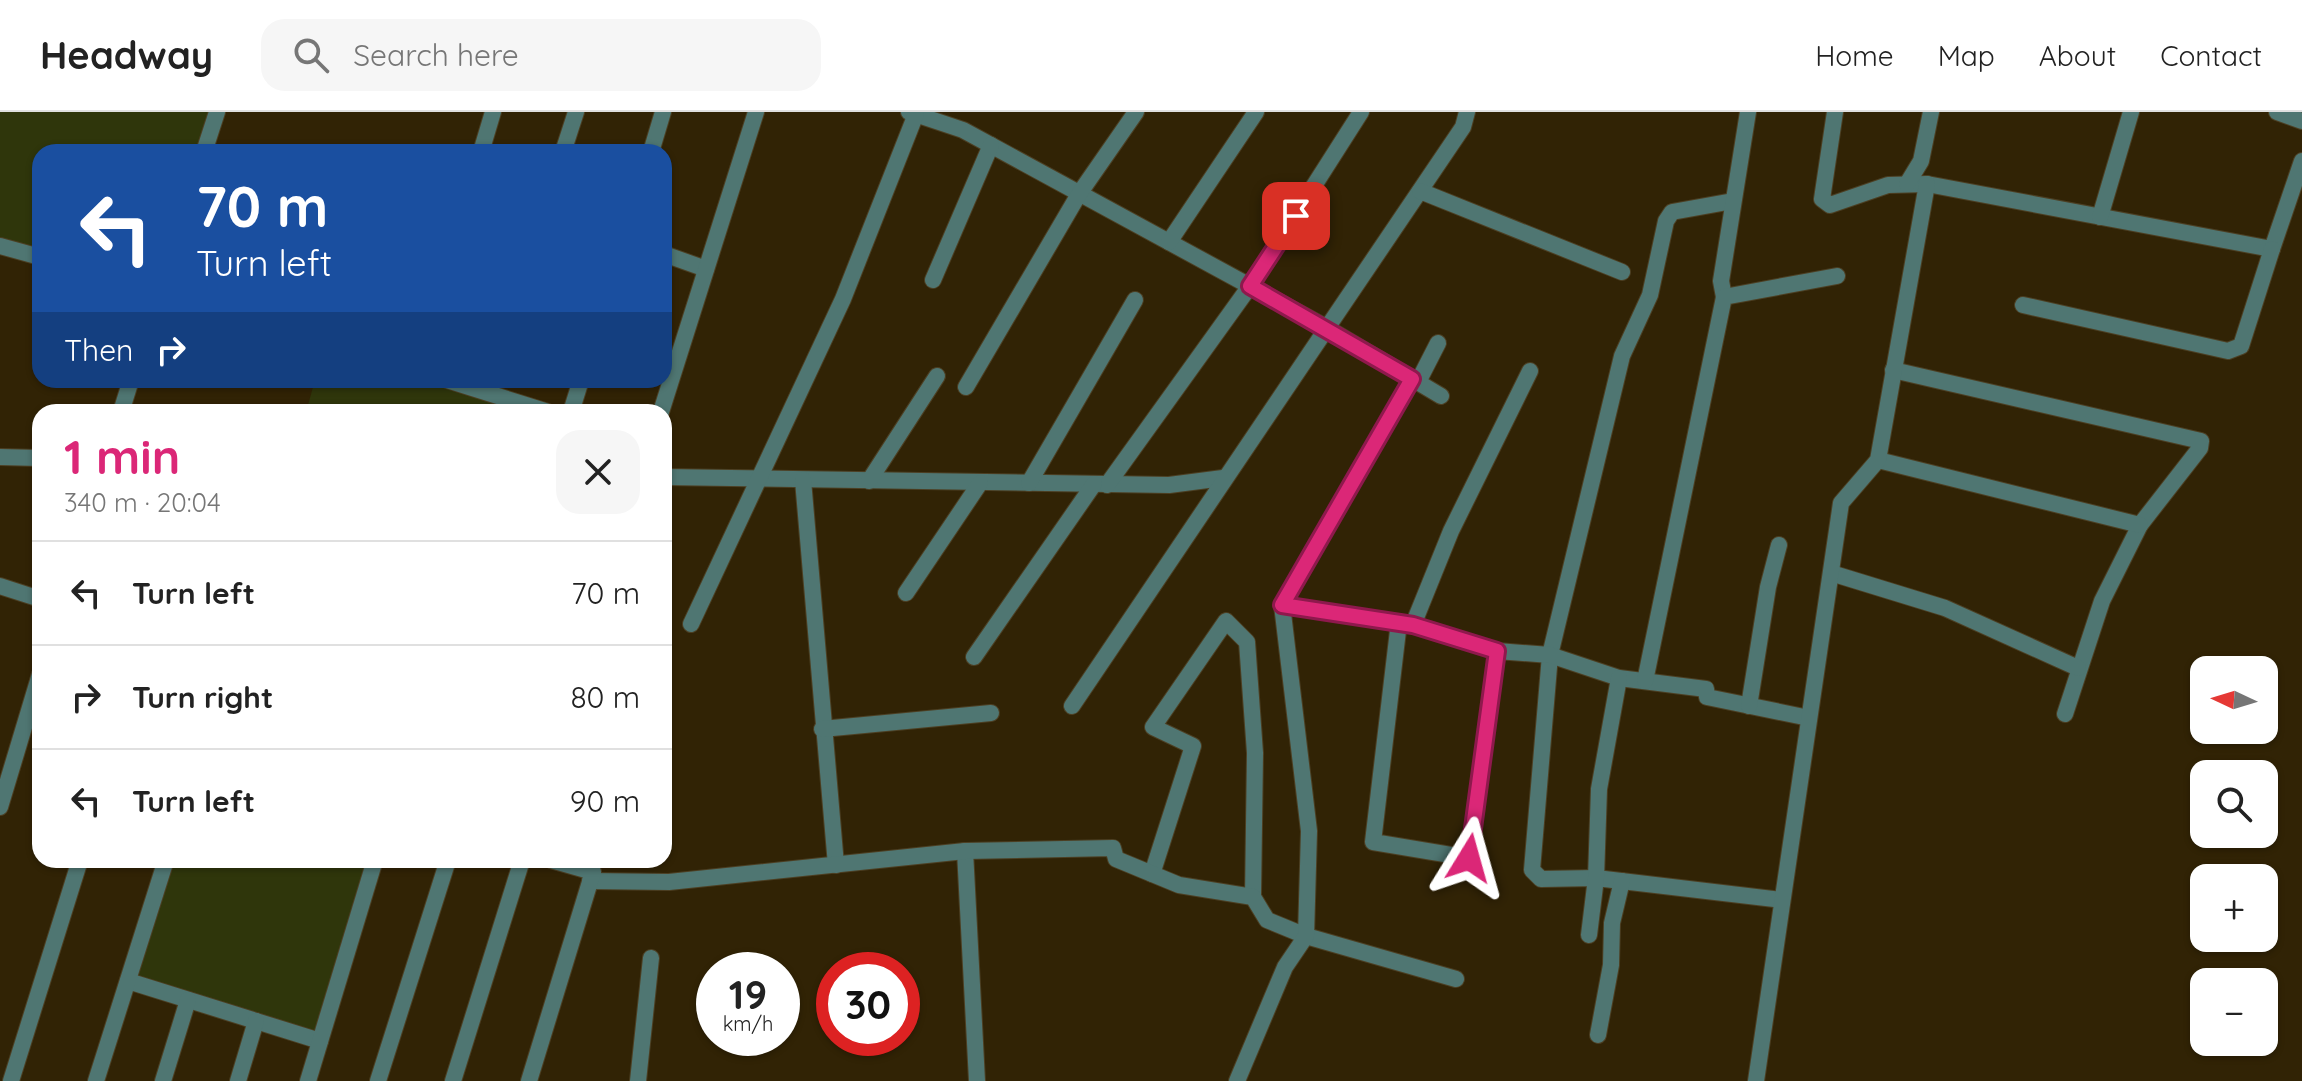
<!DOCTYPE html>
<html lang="en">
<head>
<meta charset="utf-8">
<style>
  body { margin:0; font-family:Quicksand,sans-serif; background:#f6f6f6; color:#222; height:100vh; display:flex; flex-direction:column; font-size:30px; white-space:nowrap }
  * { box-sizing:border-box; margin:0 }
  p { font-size:26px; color:#767676 }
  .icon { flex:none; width:44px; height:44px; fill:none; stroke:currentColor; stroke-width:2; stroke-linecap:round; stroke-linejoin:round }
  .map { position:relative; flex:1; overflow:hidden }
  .panel { position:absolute; left:32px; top:292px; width:640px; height:464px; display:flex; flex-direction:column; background:#fff; border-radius:24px; box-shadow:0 2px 6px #0004 }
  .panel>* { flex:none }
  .top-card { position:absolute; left:32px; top:32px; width:640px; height:244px; border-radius:24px; box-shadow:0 2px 6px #0004; background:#1a4fa0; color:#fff; overflow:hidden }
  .needle { width:52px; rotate:274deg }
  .controls { position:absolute; left:2190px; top:544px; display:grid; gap:16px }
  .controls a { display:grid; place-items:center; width:88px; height:88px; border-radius:16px; background:#fff; box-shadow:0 2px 6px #0004; font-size:40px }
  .speed { position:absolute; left:696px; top:840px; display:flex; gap:16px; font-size:40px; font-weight:700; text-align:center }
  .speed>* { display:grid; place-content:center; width:104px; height:104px; border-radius:50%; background:#fff; box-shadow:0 2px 6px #0004; line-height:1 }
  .speed small { font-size:20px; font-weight:400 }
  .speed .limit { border:12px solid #d22; background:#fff; color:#111 }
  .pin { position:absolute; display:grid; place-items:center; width:68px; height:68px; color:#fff; margin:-34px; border-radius:16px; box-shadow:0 4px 12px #0006 }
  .me { position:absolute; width:88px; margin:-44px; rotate:8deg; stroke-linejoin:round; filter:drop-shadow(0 0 6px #0008) }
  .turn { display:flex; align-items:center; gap:28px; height:168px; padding:0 32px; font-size:36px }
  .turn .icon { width:104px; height:104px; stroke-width:2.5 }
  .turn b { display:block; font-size:56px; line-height:68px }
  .then { display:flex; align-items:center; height:76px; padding:0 32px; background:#0003; gap:16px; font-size:30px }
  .round { display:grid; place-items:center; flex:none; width:84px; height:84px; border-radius:24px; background:#f6f6f6 }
  .headline { display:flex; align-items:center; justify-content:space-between; height:136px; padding:0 32px }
  h1 { font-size:48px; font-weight:700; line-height:60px; color:#db2777 }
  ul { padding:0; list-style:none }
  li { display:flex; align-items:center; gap:24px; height:104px; padding:0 32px; border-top:2px solid #e0e0e0 }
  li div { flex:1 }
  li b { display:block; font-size:30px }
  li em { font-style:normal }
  header { display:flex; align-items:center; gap:48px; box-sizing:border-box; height:112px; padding:0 40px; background:#fff; border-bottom:2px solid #e0e0e0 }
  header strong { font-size:38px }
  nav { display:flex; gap:44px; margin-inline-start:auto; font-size:28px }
  .search { width:560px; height:72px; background:#f6f6f6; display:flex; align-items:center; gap:20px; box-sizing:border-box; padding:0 28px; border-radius:24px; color:#767676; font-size:30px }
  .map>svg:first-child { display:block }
  .green { fill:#2f360b }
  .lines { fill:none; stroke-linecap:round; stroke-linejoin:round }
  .minor-casing { stroke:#4c3f23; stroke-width:18 }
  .minor { stroke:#4f7672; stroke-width:16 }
  .route-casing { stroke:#8e194d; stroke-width:20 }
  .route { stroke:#db2777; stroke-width:14 }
</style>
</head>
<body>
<header>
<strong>Headway</strong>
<div class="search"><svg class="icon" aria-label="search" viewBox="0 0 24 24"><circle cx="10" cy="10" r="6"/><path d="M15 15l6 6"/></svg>Search here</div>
<nav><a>Home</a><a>Map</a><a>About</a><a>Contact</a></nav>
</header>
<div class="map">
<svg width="2302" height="969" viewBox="0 0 2302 969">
  <rect width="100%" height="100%" fill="#312305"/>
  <g class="green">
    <path d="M0 0H217L204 40H40V145L0 134Z"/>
    <path d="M315 268H447L548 300H306Z"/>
    <path d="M166 748H375L320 929 128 869Z"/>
  </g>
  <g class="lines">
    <defs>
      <g id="minor">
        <path d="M909 0 963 18 1327 216 1463 15 1467 0"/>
        <path d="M1835 0 1822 87 1830 93 1888 73 1927 72 2272 137 2302 49"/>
        <path d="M2277 0 2302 9"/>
        <path d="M204 40 217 0"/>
        <path d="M481 40 493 0"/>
        <path d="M563 40 576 0"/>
        <path d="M651 40 663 0"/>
        <path d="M1907 72 1921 49 1931 0"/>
        <path d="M1420 79 1622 160"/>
        <path d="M1733 89 1672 100 1666 109 1650 183 1622 244 1550 543 1532 758 1541 767 1596 766 1782 788"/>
        <path d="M2100 105 2131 0"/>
        <path d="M1169 130 1256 0"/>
        <path d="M0 134 40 145"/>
        <path d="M664 142 706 157"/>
        <path d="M933 168 991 33"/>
        <path d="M1724 185 1721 169 1748 0"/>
        <path d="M2023 193 2228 239 2241 234 2272 137"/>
        <path d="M1893 258 2201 329 2200 336 2140 413 2102 489 2065 602"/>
        <path d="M447 268 548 300"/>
        <path d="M1418 270 1438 231"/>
        <path d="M966 275 1079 82 1136 0"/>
        <path d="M121 300 131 268"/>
        <path d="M571 300 581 268"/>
        <path d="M661 300 756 0"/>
        <path d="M0 345 40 346"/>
        <path d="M1878 348 2140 413"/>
        <path d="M664 365 1169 373 1223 366"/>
        <path d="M803 368 836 753"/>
        <path d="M869 369 937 264"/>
        <path d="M1029 371 1135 188"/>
        <path d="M1107 373 1250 174 1361 0"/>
        <path d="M1831 461 1945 496 2078 556"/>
        <path d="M0 474 40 487"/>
        <path d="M906 481 980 371"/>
        <path d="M1282 493 1413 513 1497 539 1550 543 1619 566 1706 577 1707 585 1809 606"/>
        <path d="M1399 510 1373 730 1469 746 1497 539"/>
        <path d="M691 512 843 187 916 2"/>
        <path d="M1413 513 1451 419 1530 259"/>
        <path d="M974 545 1094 372"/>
        <path d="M1645 569 1724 185 1837 164"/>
        <path d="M1072 594 1327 216 1441 284"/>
        <path d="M1749 594 1768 475 1779 433"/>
        <path d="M822 617 991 601"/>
        <path d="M0 695 40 562"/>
        <path d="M965 739 977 969"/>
        <path d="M1152 762 1193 634 1153 615 1226 509 1247 530 1255 641 1253 785"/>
        <path d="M590 769 669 770 965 739 1113 736 1116 747 1179 773 1253 785 1267 808 1306 824 1456 867"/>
        <path d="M1589 823 1596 766 1599 677 1619 566"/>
        <path d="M128 869 320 929"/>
        <path d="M1598 923 1611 853 1612 811 1622 769"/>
        <path d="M11 969 80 748"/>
        <path d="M96 969 166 748"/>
        <path d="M163 969 188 888"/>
        <path d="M238 969 256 909"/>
        <path d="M308 969 375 748"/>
        <path d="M378 969 448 748"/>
        <path d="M453 969 522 748"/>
        <path d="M529 969 593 760 551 748"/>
        <path d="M638 969 651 846"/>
        <path d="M1237 969 1285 855 1306 824 1309 719 1282 493 1412 267"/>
        <path d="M1756 969 1841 391 1878 348 1927 72"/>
      </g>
    </defs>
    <use href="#minor" class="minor-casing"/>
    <use href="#minor" class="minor"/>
  </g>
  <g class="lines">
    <defs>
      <path id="route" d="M1296 104 1250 174 1412 267 1282 493 1413 513 1497 539 1469 746"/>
    </defs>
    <use href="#route" class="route-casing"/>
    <use href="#route" class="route"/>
  </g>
</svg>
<div class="controls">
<a><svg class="needle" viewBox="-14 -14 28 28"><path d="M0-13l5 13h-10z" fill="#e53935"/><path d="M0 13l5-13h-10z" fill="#767676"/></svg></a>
<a><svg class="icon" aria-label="search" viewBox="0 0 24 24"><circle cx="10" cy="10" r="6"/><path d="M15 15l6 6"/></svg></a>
<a>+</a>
<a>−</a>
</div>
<div class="speed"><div>19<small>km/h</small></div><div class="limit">30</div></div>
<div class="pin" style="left:1296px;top:104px;background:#d93025"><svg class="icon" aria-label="arrive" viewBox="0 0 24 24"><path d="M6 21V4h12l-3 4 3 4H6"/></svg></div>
<svg class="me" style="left:1469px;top:746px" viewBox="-20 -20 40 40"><path d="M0-17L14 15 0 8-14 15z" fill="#db2777" stroke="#fff" stroke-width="4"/></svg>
<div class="top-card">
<div class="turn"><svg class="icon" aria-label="left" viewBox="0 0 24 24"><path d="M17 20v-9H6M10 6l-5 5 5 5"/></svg><div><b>70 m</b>Turn left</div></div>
<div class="then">Then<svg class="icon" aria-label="right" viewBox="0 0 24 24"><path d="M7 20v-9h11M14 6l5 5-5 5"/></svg></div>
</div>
<section class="panel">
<div class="headline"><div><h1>1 min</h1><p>340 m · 20:04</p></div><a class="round"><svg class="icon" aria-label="close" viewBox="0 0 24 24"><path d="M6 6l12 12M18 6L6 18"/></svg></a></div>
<ul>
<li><svg class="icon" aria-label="left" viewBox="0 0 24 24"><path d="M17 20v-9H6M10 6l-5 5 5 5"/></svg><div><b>Turn left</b></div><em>70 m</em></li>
<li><svg class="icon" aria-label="right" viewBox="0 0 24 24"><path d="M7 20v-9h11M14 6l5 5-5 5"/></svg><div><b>Turn right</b></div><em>80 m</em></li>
<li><svg class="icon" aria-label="left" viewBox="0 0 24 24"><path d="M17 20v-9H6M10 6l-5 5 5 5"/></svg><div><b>Turn left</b></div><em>90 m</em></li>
</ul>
</section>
</div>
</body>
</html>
